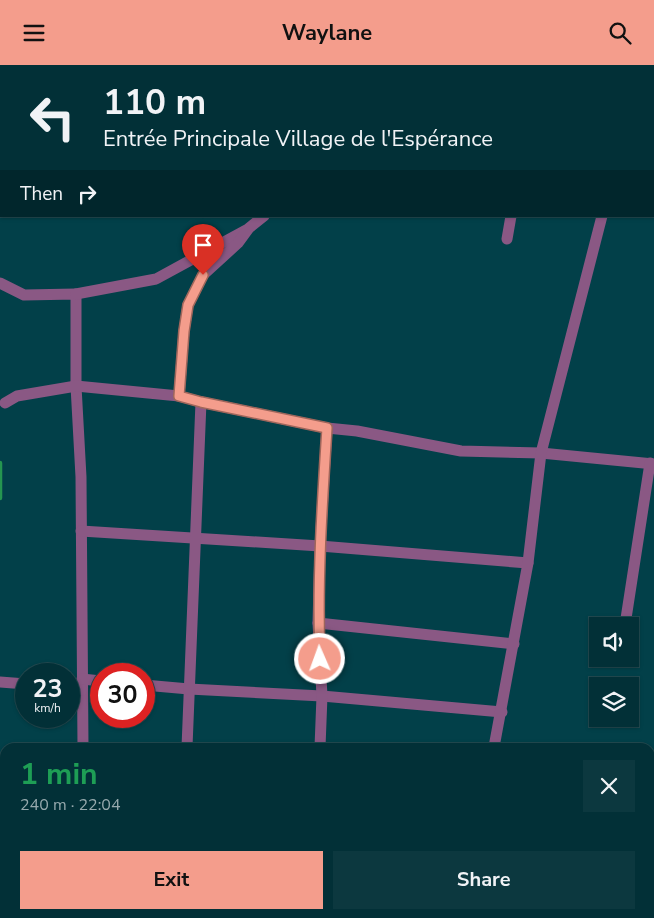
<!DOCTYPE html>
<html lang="en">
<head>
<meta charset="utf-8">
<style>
  body { margin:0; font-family:"Nunito Sans",sans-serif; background:#0c383f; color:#f1f3f6; height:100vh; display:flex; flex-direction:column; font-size:19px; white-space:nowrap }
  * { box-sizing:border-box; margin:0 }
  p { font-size:16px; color:#96a9ad }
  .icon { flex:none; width:28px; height:28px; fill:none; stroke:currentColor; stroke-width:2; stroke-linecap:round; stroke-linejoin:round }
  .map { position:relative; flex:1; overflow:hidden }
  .details { position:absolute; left:0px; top:678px; width:655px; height:176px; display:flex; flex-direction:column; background:#023037; border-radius:15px 15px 0 0; box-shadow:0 1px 4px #0004,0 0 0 1px #234b52 }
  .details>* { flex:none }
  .banner { position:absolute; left:0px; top:0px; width:655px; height:152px; box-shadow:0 1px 4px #0004,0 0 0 1px #234b52; background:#023037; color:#f1f3f6; overflow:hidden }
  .controls { position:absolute; left:589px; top:552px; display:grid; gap:10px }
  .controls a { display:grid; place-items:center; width:50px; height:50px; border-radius:0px; background:#023037; box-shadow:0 1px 4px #0004,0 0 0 1px #234b52; font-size:25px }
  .speed { position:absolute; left:15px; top:598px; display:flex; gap:10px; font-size:25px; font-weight:700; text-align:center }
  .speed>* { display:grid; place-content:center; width:65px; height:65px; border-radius:50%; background:#023037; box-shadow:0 1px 4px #0004,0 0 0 1px #234b52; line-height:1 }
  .speed small { font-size:12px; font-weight:400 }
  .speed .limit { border:8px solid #d22; background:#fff; color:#111 }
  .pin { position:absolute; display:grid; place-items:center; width:42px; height:42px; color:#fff; margin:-51px -21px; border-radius:50% 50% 50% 0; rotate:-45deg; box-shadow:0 0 5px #0007 }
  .pin .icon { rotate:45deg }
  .me { position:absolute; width:55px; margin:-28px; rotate:358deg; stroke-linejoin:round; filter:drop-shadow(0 0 4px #0008) }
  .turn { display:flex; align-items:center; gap:18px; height:105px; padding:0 20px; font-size:22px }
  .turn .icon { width:65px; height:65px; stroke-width:2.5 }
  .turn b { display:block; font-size:35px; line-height:42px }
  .then { display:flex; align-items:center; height:48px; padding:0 20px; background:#0003; gap:10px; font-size:19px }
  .round { display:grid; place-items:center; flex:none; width:52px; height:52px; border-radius:0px; background:#0c383f }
  .summary { display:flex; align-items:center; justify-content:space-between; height:85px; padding:0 20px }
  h1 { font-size:30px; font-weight:700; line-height:38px; color:#1e9e55 }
  .button { display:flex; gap:10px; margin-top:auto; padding:10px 20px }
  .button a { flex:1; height:58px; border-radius:0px; background:#f49d8c; color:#111; font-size:20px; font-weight:700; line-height:58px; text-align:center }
  .button a+a { background:#0c383f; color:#f1f3f6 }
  header { display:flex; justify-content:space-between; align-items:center; height:65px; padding:0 20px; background:#f49d8c; color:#111; font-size:22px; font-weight:700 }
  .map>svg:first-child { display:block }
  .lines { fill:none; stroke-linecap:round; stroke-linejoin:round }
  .stream { stroke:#259550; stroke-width:4.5 }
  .street { stroke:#8a5884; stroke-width:11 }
  .route-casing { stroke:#9f665b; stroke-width:12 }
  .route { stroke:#f49d8c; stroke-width:9 }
</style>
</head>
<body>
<header><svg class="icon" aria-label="menu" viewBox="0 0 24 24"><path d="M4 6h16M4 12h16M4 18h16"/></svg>Waylane<svg class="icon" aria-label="search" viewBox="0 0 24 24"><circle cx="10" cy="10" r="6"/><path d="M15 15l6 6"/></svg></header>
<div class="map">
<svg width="654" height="853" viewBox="0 0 654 853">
  <rect width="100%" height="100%" fill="#024049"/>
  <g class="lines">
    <g class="stream">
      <path d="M442 1 444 0"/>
      <path d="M0 398V433"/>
    </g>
    <g class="street">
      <path d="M75 0 77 1"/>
      <path d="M265 0 267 1"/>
      <path d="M363 0 365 1"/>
      <path d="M535 0 537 1"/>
      <path d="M622 0 623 1"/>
      <path d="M459 1 461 0"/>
      <path d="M0 86 1 87"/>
      <path d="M654 127V128"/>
      <path d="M507 174 511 151"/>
      <path d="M0 218 24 230 76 229V321L81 412 83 682"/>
      <path d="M76 229 156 214 246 165"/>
      <path d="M179 331 184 266 188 240 203 210 238 178 249 163 264 151"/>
      <path d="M5 338 17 331 76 321 179 331 201 337 327 363 357 366 461 386 541 388 654 399"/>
      <path d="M81 466 320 481 528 498"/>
      <path d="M318 558 514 579"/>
      <path d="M625 560 650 398"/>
      <path d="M82 614 101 616"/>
      <path d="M0 617 26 619"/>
      <path d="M144 620 189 624 322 631 502 647"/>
      <path d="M69 623 82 625"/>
      <path d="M187 682 201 337"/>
      <path d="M320 682 322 631 318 558 320 481 327 363"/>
      <path d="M494 682 528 498 541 388 602 151"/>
    </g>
  </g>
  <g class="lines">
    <defs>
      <path id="route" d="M203 210 188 240 184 266 179 331 201 337 327 363C322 440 317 517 320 594"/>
    </defs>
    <use href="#route" class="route-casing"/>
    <use href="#route" class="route"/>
  </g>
</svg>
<div class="controls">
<a><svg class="icon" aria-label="sound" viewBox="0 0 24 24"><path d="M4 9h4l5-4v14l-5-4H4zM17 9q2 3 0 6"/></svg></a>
<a><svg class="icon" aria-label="layers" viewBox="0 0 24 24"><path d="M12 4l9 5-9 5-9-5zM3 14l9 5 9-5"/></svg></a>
</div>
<div class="speed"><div>23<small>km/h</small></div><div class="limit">30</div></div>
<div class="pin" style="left:203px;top:210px;background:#d93025"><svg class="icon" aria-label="arrive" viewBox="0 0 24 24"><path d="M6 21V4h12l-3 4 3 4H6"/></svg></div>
<svg class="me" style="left:320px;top:594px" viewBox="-20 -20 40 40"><circle r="17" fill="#f49d8c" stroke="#fff" stroke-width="3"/><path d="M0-11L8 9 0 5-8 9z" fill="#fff"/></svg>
<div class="banner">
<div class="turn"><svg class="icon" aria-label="left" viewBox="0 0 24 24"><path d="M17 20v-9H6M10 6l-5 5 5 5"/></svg><div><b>110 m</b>Entrée Principale Village de l'Espérance</div></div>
<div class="then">Then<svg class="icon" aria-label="right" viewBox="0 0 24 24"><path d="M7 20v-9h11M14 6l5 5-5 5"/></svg></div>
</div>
<section class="details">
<div class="summary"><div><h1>1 min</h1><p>240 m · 22:04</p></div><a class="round"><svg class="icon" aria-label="close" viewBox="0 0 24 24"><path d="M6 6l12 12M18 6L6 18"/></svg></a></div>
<div class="button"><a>Exit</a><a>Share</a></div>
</section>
</div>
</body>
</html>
